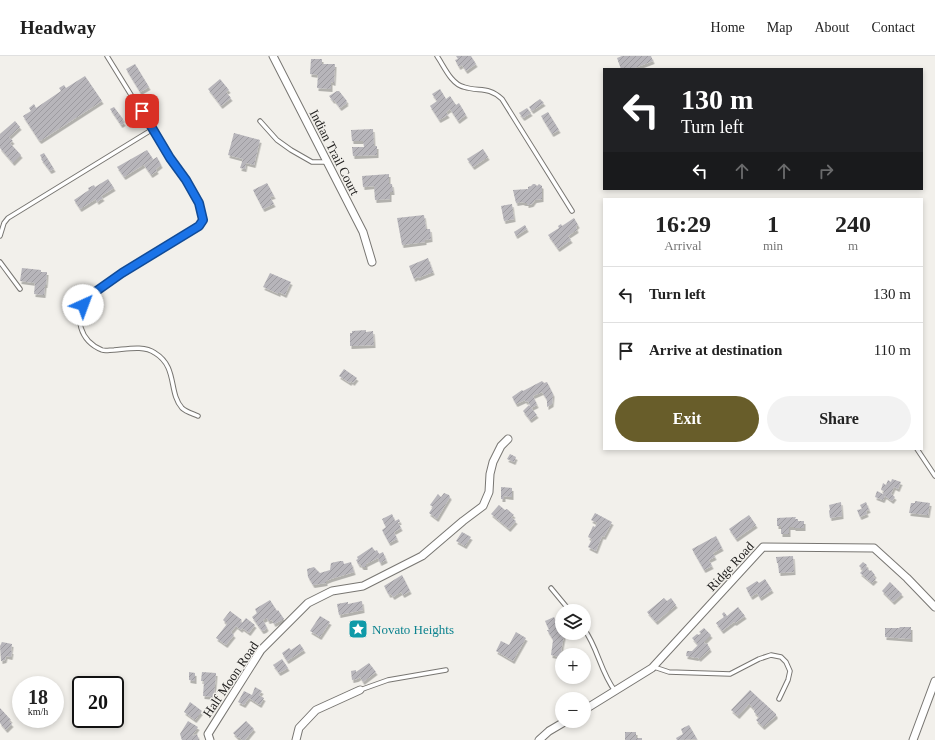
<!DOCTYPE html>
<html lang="en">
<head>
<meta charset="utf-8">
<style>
  body { margin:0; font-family:"Times New Roman",serif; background:#f2f2f2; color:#222; height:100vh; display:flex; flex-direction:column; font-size:15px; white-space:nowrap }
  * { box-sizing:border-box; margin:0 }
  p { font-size:13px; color:#767676 }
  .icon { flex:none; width:22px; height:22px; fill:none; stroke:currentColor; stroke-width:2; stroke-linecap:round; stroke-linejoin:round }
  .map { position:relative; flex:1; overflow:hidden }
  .details { position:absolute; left:603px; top:142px; width:320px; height:252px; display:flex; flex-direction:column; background:#fff; border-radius:0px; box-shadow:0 2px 6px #0003 }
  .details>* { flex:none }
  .hud { position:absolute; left:603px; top:12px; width:320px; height:122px; border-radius:0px; box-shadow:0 2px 6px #0003; background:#202124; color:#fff; overflow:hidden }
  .fabs { position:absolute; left:555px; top:548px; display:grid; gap:8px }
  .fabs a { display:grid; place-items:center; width:36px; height:36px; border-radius:50%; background:#fff; box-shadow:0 2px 6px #0003; font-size:20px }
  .speed { position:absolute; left:12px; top:620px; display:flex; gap:8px; font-size:20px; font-weight:700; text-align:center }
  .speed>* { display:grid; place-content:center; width:52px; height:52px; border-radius:50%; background:#fff; box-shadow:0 2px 6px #0003; line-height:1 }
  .speed small { font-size:10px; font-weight:400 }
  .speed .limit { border:2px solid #111; border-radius:6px; background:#fff; color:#111 }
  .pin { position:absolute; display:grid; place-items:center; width:34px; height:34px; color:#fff; margin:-17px; border-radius:8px; box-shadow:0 2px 6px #0006 }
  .me { position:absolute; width:44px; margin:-22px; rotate:43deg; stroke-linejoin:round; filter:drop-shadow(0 0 3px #0008) }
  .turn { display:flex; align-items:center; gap:14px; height:84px; padding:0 12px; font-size:18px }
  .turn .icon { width:52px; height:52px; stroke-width:2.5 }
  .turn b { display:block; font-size:28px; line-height:34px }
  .lanes { display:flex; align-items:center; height:38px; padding:0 12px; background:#0003; justify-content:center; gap:20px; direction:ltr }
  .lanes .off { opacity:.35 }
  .eta { display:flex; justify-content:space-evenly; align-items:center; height:68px; text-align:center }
  .eta b { font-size:24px; font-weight:600; line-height:28px }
  .button { display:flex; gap:8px; margin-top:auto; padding:8px 12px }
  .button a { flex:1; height:46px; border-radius:24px; background:#685d2a; color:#fff; font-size:16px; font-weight:600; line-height:46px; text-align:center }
  .button a+a { background:#f2f2f2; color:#222 }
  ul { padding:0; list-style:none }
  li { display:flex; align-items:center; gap:12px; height:56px; padding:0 12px; border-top:1px solid #e0e0e0 }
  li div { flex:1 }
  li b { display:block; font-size:15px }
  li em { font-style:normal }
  header { display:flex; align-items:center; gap:24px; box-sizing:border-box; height:56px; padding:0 20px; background:#fff; border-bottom:1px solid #e0e0e0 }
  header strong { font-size:19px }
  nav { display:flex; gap:22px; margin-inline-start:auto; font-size:14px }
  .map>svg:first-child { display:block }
  .building { fill:url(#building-hatch); filter:url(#shadow) }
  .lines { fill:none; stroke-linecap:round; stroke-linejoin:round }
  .lane-casing { stroke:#787672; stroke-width:5.5 }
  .street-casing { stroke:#787672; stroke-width:9 }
  .lane { stroke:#fff; stroke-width:3.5 }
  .street { stroke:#fff; stroke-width:7 }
  .route-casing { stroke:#114b97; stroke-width:10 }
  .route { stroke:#1a73e8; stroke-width:7 }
  .labels { text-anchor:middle; stroke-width:3; stroke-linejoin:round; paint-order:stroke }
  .street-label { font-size:13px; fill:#242322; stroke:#f2f0eb }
  .culture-label { font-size:13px; fill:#0d838f; stroke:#f2f0eb; text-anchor:start }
</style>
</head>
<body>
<header>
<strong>Headway</strong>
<nav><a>Home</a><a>Map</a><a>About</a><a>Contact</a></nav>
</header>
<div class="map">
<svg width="935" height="684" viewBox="0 0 935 684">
  <defs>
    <pattern id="building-hatch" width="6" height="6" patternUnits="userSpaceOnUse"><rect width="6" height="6" fill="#b7b5ba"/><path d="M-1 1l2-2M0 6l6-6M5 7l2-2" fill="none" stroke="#9d9ba0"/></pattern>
    <filter id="shadow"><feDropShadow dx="1.5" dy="3" stdDeviation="0" flood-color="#0004"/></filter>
  </defs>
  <rect width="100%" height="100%" fill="#f2f0eb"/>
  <g class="building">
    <path d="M456 0H471L476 8 466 15 462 9 459 11 455 4 458 3Z"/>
    <path d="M622 0H651L653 5 632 13H621L617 2Z"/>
    <path d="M311 3H322V8H335L334 27 331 26V33L317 32 318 19 310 18Z"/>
    <path d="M135 8 149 31 140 36 126 13Z"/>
    <path d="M85 20 102 45 40 85 38 83 23 60 31 55 29 52 34 48 36 52 61 35 59 32 64 29 66 32Z"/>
    <path d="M220 23 229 34 226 36 231 42 221 50 208 33Z"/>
    <path d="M440 33 446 43 450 40 456 49 459 47 466 59 458 65 450 53 446 56 448 59 439 64 430 50 437 45 432 38Z"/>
    <path d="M337 35H339L347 45 346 46 347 47 340 52 334 44 333 45 329 40Z"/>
    <path d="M540 43 544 47 532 55 529 51Z"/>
    <path d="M114 51 123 63 122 64 124 67 121 69 110 53Z"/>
    <path d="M527 52 531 57 523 62 519 57Z"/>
    <path d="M548 56 559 74 552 78 541 60Z"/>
    <path d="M15 65 20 71 9 81 13 85 10 87 21 99 13 107 0 92V78Z"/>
    <path d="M373 73 374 90H377V99L353 100 352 91H364L363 85H352L351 74Z"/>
    <path d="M234 77 260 84 254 109 246 107 245 113 240 112 243 103 228 99Z"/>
    <path d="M483 93 488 101 473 111 467 103Z"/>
    <path d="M147 94 153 103 124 121 117 111Z"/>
    <path d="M44 97 54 113 50 115 41 103H42L40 99Z"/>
    <path d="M157 101 161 109 156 113 157 115 151 119 144 109Z"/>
    <path d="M389 118V128H392L393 136H390V143L375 144 374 130 363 131 362 120Z"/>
    <path d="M108 123 114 132 101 140 103 142 97 146 96 143 80 153 74 144 89 134 88 132 94 129 95 131Z"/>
    <path d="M267 127 274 140 270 141 274 148 263 153 253 134Z"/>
    <path d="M533 128H535L537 130 539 128 542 130V143L535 144 532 148 527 149V147H524L522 146 516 147 513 134 528 133V131L531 130Z"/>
    <path d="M512 148 514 163 504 165 501 150Z"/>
    <path d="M424 159 426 173H430L431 183 425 184V186L402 189 397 162Z"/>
    <path d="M574 162 578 169 576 171 577 174 568 180 571 184 558 193 548 179 559 172 558 170 561 168 562 170Z"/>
    <path d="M525 169 527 173 516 180 514 176Z"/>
    <path d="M428 202 433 216 418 222 417 221 414 223 409 210Z"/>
    <path d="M22 212 41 214V216H47L46 229H45L44 239 34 238 35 227 20 225Z"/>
    <path d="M270 217 291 226 285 239 279 236V238L263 231Z"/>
    <path d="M366 274V276L373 275 374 289 350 290V277H352V275Z"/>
    <path d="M344 313 357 322 353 327 351 325 350 327 339 320Z"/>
    <path d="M542 325 544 327 547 326 553 338 552 348 547 351V344L542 336 533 340 537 349 531 352 528 345 526 346 525 344 516 348 512 341 522 334 523 335Z"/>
    <path d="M529 349 537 359 530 364 523 355Z"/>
    <path d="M510 398 516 401 514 406 507 403Z"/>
    <path d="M892 423 901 426 898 433 894 431 891 438 895 441 892 445 885 440 883 444 875 441 877 435 883 438 884 435 881 434 883 427 886 429 888 424 891 426Z"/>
    <path d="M501 431 512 432V441L504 440V443H501Z"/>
    <path d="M444 437 449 439 450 441 437 463 429 457 433 451 430 449 438 438 441 441Z"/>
    <path d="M915 445 930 447 928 459 909 457 911 447H915Z"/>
    <path d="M841 446 842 460 830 462 829 455 830 454 829 449Z"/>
    <path d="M866 446 869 454 866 455 867 458 860 461 857 454 862 453 860 449Z"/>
    <path d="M499 449 505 454 507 453 514 459 511 461 516 465 509 473 491 458Z"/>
    <path d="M595 457 612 466 604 481 602 480 596 495 588 491 592 483 588 481 593 470 595 471 597 467 591 464Z"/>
    <path d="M392 458 395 465 399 463 400 466H398L401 472 394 476 397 483 389 487 382 474 386 471 382 463Z"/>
    <path d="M749 459 756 469 736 483 729 473Z"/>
    <path d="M796 461 795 463H798V465H804V472H794V471H789V478H781V470H777V462Z"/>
    <path d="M462 476 471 481 465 490 456 485Z"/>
    <path d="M716 480 722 492 713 497 715 501 709 504 712 510 704 514 692 493Z"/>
    <path d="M372 491 375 495 377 494 379 498 383 496 386 504 380 507 378 502 366 508V511H362L360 508 359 509 356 504 358 503 357 501Z"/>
    <path d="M793 500 794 516 779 517 778 507H777L776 501Z"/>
    <path d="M340 505H343L344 508 351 506 354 516 331 523 326 525V527L313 529 308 521 307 513 314 511 320 517 330 514 331 507Z"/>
    <path d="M863 506 867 509 866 511 870 515 871 514 875 519 873 521 876 523 872 527 860 517 863 514 859 510Z"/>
    <path d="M402 519 410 535 403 539 401 536 393 541 391 538 389 539 384 530Z"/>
    <path d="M765 523 772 534 760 542 757 537 751 541 746 532 757 525 759 527Z"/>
    <path d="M890 526 902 538 893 546 882 535Z"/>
    <path d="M664 542 667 545 671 542 676 549 656 566 647 556Z"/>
    <path d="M270 544 277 555 278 554 284 563 274 568 272 564 268 565 267 562 263 564 267 572 265 574 262 575 252 561 257 557 255 553Z"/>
    <path d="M362 545 363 554 339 559 337 548 348 546V548Z"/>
    <path d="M738 551 745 560 735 567 734 566 722 575 716 567 724 561 722 558 724 556 727 560Z"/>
    <path d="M230 555 242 564 240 566 242 567 246 562 255 569 249 577 242 572 241 574 236 570 231 576 234 579 226 589 216 582 227 568 223 564Z"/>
    <path d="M320 560 330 566 320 581 310 575Z"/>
    <path d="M554 561 564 580 560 601 551 599 553 584 547 574H549L545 565Z"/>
    <path d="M899 571H911V583L885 581V572H900Z"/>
    <path d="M704 572 711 579 704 586 705 588 707 587 710 593 699 603 698 601 697 602 686 600 687 595H692L698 589 692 582 697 578 699 579 701 577 699 576Z"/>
    <path d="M516 576 526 582 513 605 496 595 501 585 509 589Z"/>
    <path d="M2 586 12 588 11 595H12L11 601 6 600 5 604 1 605 0 590Z"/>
    <path d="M300 588 304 594 287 605 282 597 289 592 291 594Z"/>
    <path d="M282 603 288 612 279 617 273 609Z"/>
    <path d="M369 607 376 616 363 626 360 621 357 623 352 624 351 615 356 614V616Z"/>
    <path d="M189 616 195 617V625L189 624Z"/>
    <path d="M202 616 216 617 214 641 203 640 204 625H201Z"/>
    <path d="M255 631 262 635 259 639 264 642 260 649 249 642 244 649 238 646 244 635 252 639Z"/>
    <path d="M750 634 776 658V660L763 671 756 664 759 661 754 656 755 654 749 648 738 660 731 654Z"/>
    <path d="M190 646 202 655 195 664 184 656Z"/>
    <path d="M0 652 11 664 9 665 12 668 6 674 0 667Z"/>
    <path d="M188 665 198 671 192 680 197 678 199 684H182L180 678Z"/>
    <path d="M246 665 254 673 245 684H242L239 681 238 682 233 677Z"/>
    <path d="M689 669 697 683 677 684 676 682 683 678 681 673Z"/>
    <path d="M625 676H636V682H642V684H625Z"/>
  </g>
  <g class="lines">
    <defs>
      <g id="lane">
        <path d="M107 0 170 102 186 124 199 147 203 164 199 170C169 188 138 206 109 226 102 231 92 236 87 242 73 261 80 285 102 294 105 295 110 294 114 294 127 293 144 289 155 297 178 311 168 336 182 352 186 356 194 358 198 360"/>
        <path d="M437 0C444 10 451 28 464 31 479 36 488 30 502 43L572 155"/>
        <path d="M260 65 277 84 291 94 312 106H327"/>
        <path d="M0 180 4 167 8 162 153 73"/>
        <path d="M0 206 20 233"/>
        <path d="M917 393 935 420"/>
        <path d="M551 532 570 555"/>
        <path d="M584 573C598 592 600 615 615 635"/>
        <path d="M654 611 669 616 730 618 759 603 771 599 781 601 786 606 790 615 788 624 779 643"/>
        <path d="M360 634 388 624 446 614"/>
      </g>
      <g id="street">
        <path d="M273 0 363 176 372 206"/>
        <path d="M584 654 652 612 763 491 874 492 907 522 935 551"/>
        <path d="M210 684 208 678 261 594 308 547 332 535 363 530 422 500 463 465 483 450 489 436 490 418 493 406 501 390 508 383"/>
        <path d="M296 684 299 672 316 654 360 634"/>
        <path d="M539 684 549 675 566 665"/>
        <path d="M913 684 935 625"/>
      </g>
    </defs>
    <use href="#lane" class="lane-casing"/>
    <use href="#street" class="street-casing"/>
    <use href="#lane" class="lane"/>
    <use href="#street" class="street"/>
  </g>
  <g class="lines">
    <defs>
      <path id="route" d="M83 249 88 241 122 217 199 170 203 164 199 147 186 124 170 102 142 55"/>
    </defs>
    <use href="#route" class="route-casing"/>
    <use href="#route" class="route"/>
  </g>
  <defs>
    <symbol id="sight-square" viewBox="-11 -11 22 22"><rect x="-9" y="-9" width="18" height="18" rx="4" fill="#0f9aa8" stroke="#f2f0eb"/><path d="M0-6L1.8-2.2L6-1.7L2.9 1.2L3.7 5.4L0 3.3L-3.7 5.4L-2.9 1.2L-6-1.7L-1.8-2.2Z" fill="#fff"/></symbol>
  </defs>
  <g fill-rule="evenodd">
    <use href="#sight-square" x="347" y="562" width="22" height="22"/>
  </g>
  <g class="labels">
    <g class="street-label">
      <text transform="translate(335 96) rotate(63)" y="5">Indian Trail Court</text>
      <text transform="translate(730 510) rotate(-47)" y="5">Ridge Road</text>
      <text transform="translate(230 623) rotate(-56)" y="5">Half Moon Road</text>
    </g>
    <g class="culture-label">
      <text x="372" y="578">Novato Heights</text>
    </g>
  </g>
</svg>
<div class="fabs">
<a><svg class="icon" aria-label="layers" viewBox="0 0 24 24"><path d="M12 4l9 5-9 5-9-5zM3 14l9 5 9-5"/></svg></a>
<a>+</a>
<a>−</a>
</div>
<div class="speed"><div>18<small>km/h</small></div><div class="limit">20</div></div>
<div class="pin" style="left:142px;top:55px;background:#d93025"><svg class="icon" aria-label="arrive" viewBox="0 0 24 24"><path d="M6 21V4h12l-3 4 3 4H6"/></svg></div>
<svg class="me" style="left:83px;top:249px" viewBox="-20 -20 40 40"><circle r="19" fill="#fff"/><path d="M0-13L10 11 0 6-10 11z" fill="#1a73e8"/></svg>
<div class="hud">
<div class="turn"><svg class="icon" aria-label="left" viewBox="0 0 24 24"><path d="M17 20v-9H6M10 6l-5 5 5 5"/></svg><div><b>130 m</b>Turn left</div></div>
<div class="lanes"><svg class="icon" aria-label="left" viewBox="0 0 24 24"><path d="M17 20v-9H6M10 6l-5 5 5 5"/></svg><svg class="icon off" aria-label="ahead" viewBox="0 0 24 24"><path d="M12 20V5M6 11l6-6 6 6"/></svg><svg class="icon off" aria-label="ahead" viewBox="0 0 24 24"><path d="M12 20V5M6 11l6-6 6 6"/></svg><svg class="icon off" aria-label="right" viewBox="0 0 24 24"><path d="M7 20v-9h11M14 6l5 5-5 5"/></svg></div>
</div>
<section class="details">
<div class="eta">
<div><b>16:29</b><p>Arrival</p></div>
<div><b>1</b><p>min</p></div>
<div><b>240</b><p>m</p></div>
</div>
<ul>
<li><svg class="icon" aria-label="left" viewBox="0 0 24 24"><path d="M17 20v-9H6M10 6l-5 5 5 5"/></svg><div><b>Turn left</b></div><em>130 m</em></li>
<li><svg class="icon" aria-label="arrive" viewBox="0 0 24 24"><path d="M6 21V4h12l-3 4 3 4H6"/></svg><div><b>Arrive at destination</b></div><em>110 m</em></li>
</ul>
<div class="button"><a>Exit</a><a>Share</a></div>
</section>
</div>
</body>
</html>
